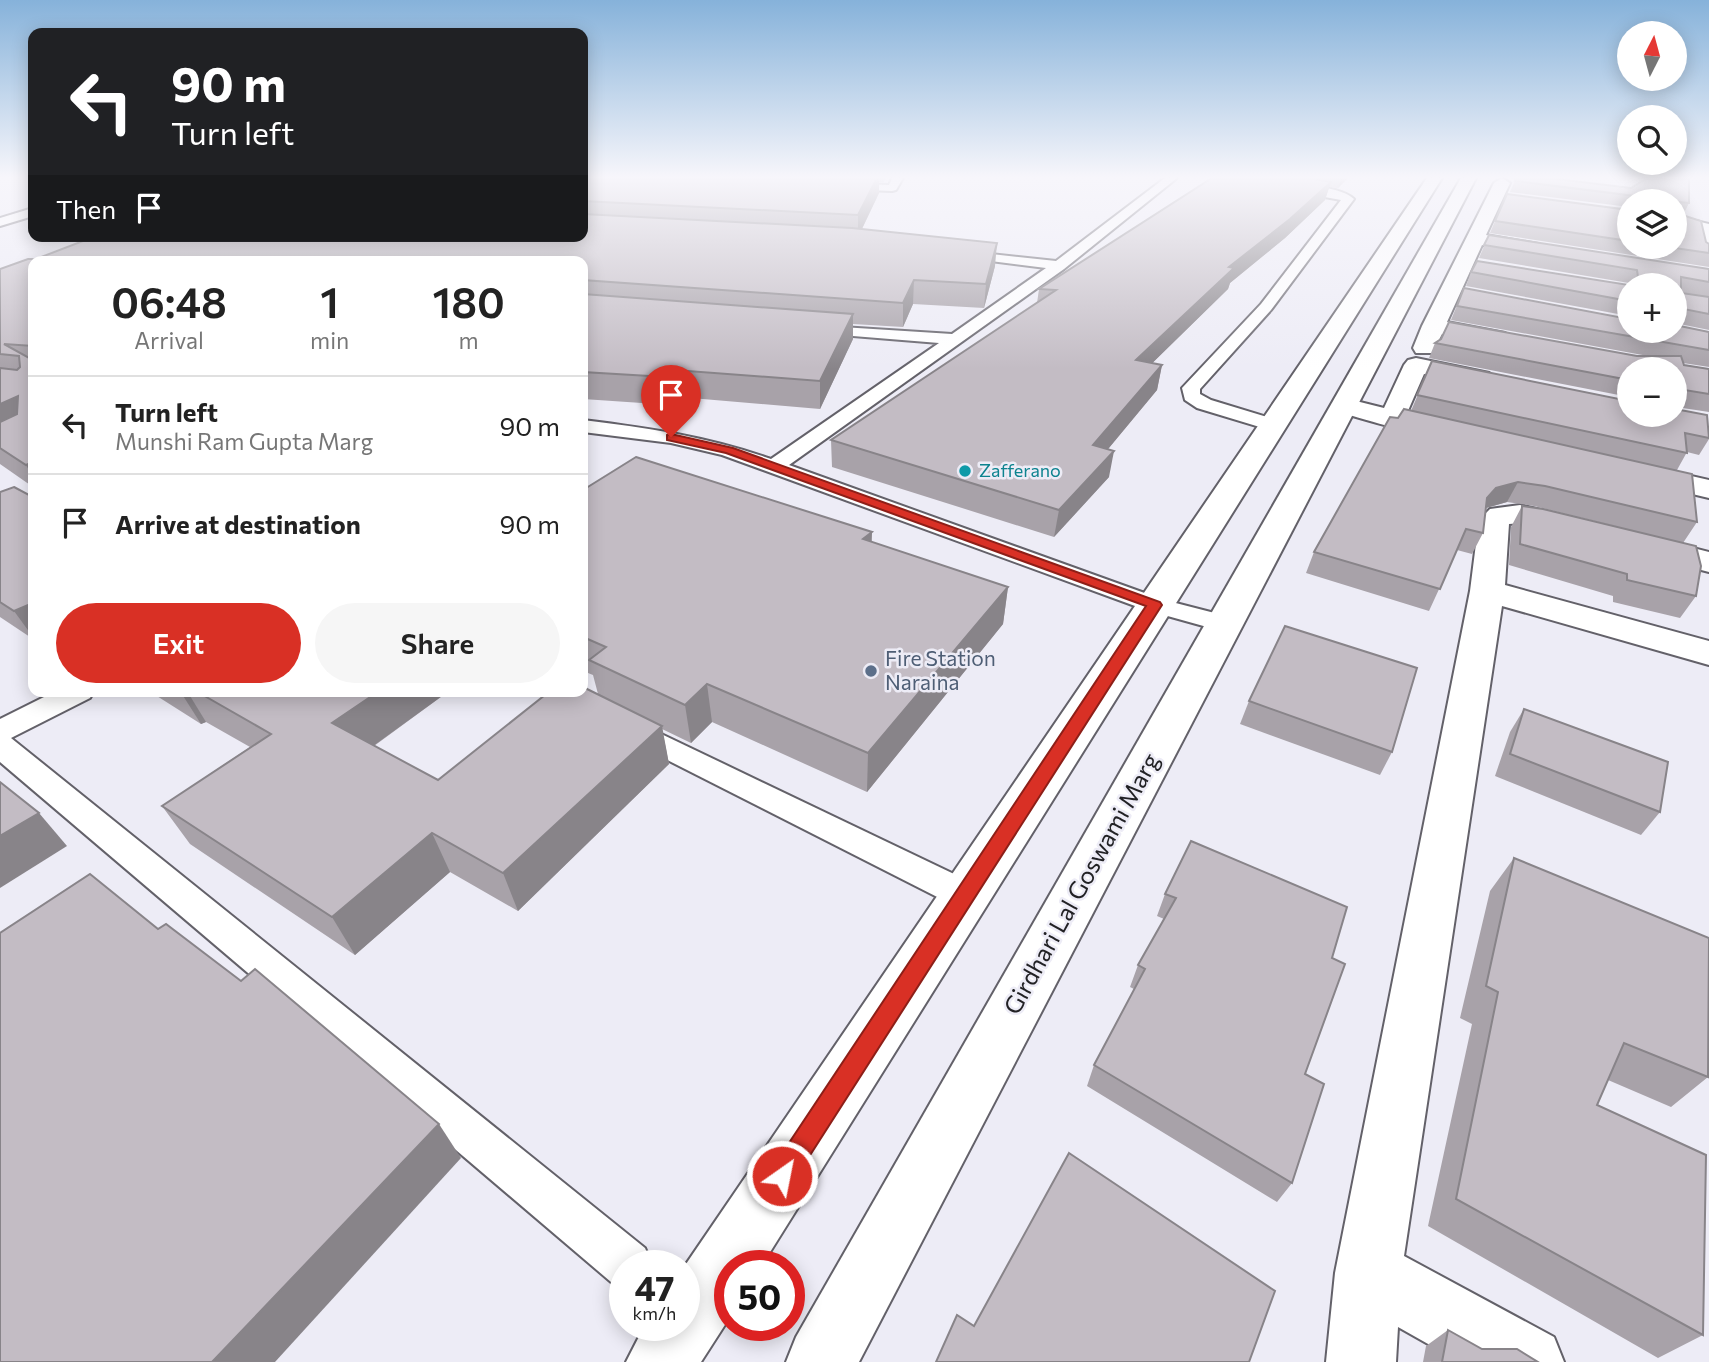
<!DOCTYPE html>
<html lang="en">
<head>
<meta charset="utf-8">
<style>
  body { margin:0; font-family:Commissioner,sans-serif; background:#f6f6f6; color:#222; height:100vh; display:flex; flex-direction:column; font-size:26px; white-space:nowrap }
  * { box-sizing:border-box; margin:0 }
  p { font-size:23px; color:#767676 }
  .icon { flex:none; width:38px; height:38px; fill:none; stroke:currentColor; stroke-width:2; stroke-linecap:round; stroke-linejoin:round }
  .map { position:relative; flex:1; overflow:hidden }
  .sheet { position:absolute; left:28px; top:256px; width:560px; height:441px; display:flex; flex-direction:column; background:#fff; border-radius:14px; box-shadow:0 4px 18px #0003 }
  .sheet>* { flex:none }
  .guide { position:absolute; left:28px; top:28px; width:560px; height:214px; border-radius:14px; box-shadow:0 4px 18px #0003; background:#202124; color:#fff; overflow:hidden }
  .needle { width:46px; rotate:6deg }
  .fabs { position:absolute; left:1617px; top:21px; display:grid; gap:14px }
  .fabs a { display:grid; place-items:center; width:70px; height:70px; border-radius:50%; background:#fff; box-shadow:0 4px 18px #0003; font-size:35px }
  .speed { position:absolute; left:609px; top:1250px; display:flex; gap:14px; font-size:35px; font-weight:700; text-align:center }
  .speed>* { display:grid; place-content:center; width:91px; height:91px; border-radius:50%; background:#fff; box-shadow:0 4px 18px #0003; line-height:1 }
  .speed small { font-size:18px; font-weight:400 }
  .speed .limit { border:10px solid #d22; background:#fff; color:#111 }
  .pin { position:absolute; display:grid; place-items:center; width:60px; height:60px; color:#fff; margin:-72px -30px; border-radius:50% 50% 50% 0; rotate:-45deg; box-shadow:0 0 7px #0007 }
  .pin .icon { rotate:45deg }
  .me { position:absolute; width:77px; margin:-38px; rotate:33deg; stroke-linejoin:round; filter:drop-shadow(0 0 5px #0008) }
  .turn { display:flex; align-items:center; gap:24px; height:147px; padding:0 28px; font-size:32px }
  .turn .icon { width:91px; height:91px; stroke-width:2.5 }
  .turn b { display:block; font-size:49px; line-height:60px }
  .then { display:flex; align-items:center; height:66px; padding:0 28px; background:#0003; gap:14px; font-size:26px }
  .eta { display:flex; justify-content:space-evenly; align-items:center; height:119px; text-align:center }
  .eta b { font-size:42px; font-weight:600; line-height:49px }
  .cta { display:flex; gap:14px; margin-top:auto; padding:14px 28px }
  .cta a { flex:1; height:80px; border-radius:42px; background:#d93025; color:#fff; font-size:28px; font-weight:600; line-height:80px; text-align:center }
  .cta a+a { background:#f6f6f6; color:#222 }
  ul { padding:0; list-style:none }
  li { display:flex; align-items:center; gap:21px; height:98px; padding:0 28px; border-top:2px solid #e0e0e0 }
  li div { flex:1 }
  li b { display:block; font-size:26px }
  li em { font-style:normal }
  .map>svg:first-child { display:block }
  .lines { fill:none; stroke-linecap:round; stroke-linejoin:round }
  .service-casing { stroke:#636169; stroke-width:4 }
  .minor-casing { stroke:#636169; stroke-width:4 }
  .secondary-casing { stroke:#636169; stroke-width:4 }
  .service { fill:#fff; fill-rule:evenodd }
  .minor { fill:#fff; fill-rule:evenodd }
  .secondary { fill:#fff; fill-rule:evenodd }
  .wall { fill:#a8a2a9 }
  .shaded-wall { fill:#888489 }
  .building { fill:#c3bcc4; stroke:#888489; stroke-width:2 }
  .route { fill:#d93025; stroke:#8d1f18; stroke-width:2 }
  .culture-dot { fill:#0f9aa8; stroke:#edecf6; stroke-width:2.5 }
  .service-dot { fill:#5c6f8a; stroke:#edecf6; stroke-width:2.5 }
  .labels { text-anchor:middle; stroke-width:5; stroke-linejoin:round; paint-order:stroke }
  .far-culture-label { font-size:18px; fill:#0d838f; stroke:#edecf6; text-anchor:start }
  .service-label { font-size:21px; fill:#4e5e75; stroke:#edecf6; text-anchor:start }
  .near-street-label { font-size:24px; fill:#222225; stroke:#edecf6 }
</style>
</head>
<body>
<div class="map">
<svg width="1709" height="1362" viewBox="0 0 1709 1362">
  <rect width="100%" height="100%" fill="#edecf6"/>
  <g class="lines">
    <defs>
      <g id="service">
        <path d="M892 178H903L896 190 892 191 841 189 835 186 841 183 889 185Z"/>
        <path d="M1165 178H1177L1064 269 789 465 1164 600 1234 618 1238 624 1234 630 1225 632 1146 610 722 455 671 443 583 432V420C648 428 709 437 771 459L939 343 816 333 810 331 808 328 810 325 952 334 1046 268 959 257 954 256V250L1056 261Z"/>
        <path d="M1220 178C1246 178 1338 182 1354 199L1271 310 1200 389V394L1211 400 1280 421 1283 425 1273 431 1197 408 1185 400 1182 388 1261 304 1341 200Z"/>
        <path d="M33 208V216L0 226V218Z"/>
        <path d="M56 691H94L90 698 11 738 645 1248 652 1265H625V1288L611 1282 0 762V719Z"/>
        <path d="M632 720 977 885 983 895 977 905 965 910 953 905 622 737 617 730 622 723Z"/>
      </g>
      <g id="minor">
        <path d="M1502 178 1510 183 1486 235 1538 244 1547 249 1538 254 1482 245 1447 322 1505 333 1508 338 1505 343 1497 345 1442 334 1432 353H1416L1413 348 1422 326 1494 183Z"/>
        <path d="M1675 216 1709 224V259L1700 253 1697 231 1675 226Z"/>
        <path d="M1416 358 1489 373 1492 378 1489 383 1480 385 1424 374 1407 413 1450 423 1454 429 1450 435C1428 440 1361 418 1335 411L1331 406 1335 401 1344 398 1384 408 1404 365 1408 360Z"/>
        <path d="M1643 465 1709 480V498L1633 480 1629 474 1633 468Z"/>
        <path d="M1520 505 1579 519 1584 526 1579 533C1555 539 1533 520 1509 524L1505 585 1709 641V665L1502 606 1404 1256 1554 1337 1564 1362H1460L1398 1327 1396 1362H1326L1335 1273 1470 591 1479 520 1490 509Z"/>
        <path d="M1650 537 1709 552V572L1639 554 1634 547 1639 540Z"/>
      </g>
      <g id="secondary">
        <path d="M1427 178H1442L762 1265H730V1317L701 1362H626L645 1325H684V1267Z"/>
        <path d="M1461 178H1476L859 1362H786L796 1337Z"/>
      </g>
    </defs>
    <use href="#service" class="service-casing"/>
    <use href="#minor" class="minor-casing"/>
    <use href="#secondary" class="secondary-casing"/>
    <use href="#service" class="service"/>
    <use href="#minor" class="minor"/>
    <use href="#secondary" class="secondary"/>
  </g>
  <g class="wall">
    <path d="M583 178H886L884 182H879V193L862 229 995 266 984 308 913 304 903 327 853 324V339L820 409 691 398 686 406 583 399V261H33V487L0 464V269L36 259 583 236Z"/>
    <path d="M1211 178H1348L1338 188 1329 187 1325 200 1285 238 1230 283 1228 289 1152 363 1162 365 1157 390 1108 449 1109 477 1054 537 832 467 831 440 1037 303 1039 289Z"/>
    <path d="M1516 178 1689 203 1683 215 1706 242 1709 244V267L1490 233 1495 221 1629 210V247H1675V201H1629V207L1510 192Z"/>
    <path d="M1489 235 1709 269V330L1675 323V325V285H1630L1629 283 1479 258Z"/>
    <path d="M1471 272 1629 285V316L1466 286Z"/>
    <path d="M1464 288 1629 319 1709 332V367L1683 363 1684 365 1709 369V412L1676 407 1675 408V369H1629V397L1429 358 1435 343 1648 356 1451 320Z"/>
    <path d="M1432 361 1709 432V439L1699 455 1687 452 1677 470 1697 522 1683 543 1534 506 1507 502 1486 508 1483 533 1472 554 1457 550 1429 611 1306 573 1314 552 1398 418 1411 411Z"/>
    <path d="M583 490 871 542 1008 587 1003 624 867 792 712 722 691 743 662 729 669 764 518 911 450 872 355 955 190 844 162 806 250 747 206 722 201 724 149 691H449L374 746 438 780 598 694 593 675 583 671Z"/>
    <path d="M0 492 33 497V639L0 617Z"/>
    <path d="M1522 506 1696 596 1680 618 1613 602V596L1509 565 1511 527Z"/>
    <path d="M1249 701 1392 752 1380 775 1240 724Z"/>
    <path d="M1524 709 1660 812 1641 835 1495 776 1510 732Z"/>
    <path d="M1514 858 1708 1077 1671 1107 1608 1080 1597 1105 1703 1335 1658 1358 1428 1226 1472 1024 1460 1018 1490 891Z"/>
    <path d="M1165 894 1332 958 1305 1074 1292 1183 1277 1202 1087 1086 1094 1065 1134 989 1130 987 1138 965 1164 919 1157 916Z"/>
    <path d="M1448 1330 1482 1349 1538 1362H1423L1426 1346Z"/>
  </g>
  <g class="shaded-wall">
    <path d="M877 178H879V193L858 237V215Z"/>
    <path d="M1341 178H1348L1338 188Z"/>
    <path d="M1331 182 1325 200 1285 238 1230 283 1228 289 1131 384 1136 360 1229 267Z"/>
    <path d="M997 243 995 266 984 308 986 284Z"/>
    <path d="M914 280 913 304 903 327V303Z"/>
    <path d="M853 314V339L820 409V381Z"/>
    <path d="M1162 365 1157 390 1089 472 1093 445Z"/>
    <path d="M688 371 691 398 686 406 683 378Z"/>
    <path d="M18 396 33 421 0 440V404Z"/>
    <path d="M1114 451 1109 477 1054 537 1059 510Z"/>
    <path d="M33 462V477L26 465Z"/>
    <path d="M1518 482 1507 502 1486 508 1487 498 1496 488Z"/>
    <path d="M872 532 871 568 863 539Z"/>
    <path d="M1008 587 1003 624 867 792 868 753Z"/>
    <path d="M33 603V637L14 611Z"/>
    <path d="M707 684 712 722 691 743 685 705Z"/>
    <path d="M180 691H187L206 722 201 724Z"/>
    <path d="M379 691H449L351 762 332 723Z"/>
    <path d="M662 726 669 764 518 911 503 873Z"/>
    <path d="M39 813 67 846 0 888V836Z"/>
    <path d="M432 833 450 872 355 955 332 917Z"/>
    <path d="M439 1124 461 1158 275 1362H212Z"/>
  </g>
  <g class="building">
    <path d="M583 178H877L858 215 583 201Z"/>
    <path d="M1212 178H1309L1331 182 1290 219 1229 267 1234 268 1136 360 1162 365 1093 445 1114 451 1059 510 831 440 1056 290 1039 289Z"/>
    <path d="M1516 178H1548L1631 188 1647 178H1689V203L1680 202 1679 214 1701 221 1706 242 1709 244V253L1668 247H1675V201H1636L1635 196 1515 181Z"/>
    <path d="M1507 194 1629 210V241L1495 221Z"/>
    <path d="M583 214 852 228 997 243 986 284 914 280 903 303 583 280V261H33V346L4 344 33 360V462L26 465 0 448V422L17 414 18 396 0 404V368L17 370 20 367 19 356 0 354V269L28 259H36L96 236H583Z"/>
    <path d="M1489 235 1709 269V282L1681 277V293L1709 297V314L1684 309 1681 314H1675V285H1638L1639 284 1637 270 1484 245Z"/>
    <path d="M1477 261 1629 285V301L1471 272Z"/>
    <path d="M1464 288 1629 319V331H1675V325L1709 332V350L1457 306Z"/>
    <path d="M583 294 853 314 820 381 688 371 683 378 583 372Z"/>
    <path d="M1449 322 1637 356H1681L1684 365 1709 369V394L1685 390 1682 396H1675V369H1629V380L1435 343 1441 339Z"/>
    <path d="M1432 361 1629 401V415H1675V409L1707 415 1709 438 1685 433 1687 453 1417 395Z"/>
    <path d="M1404 409 1692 474 1697 522 1545 486 1518 482 1496 488 1487 498 1483 533 1466 529 1440 589 1314 552 1390 417 1398 418Z"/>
    <path d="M636 457 872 532 863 539 1008 587 868 753 707 684 685 705 589 660 606 647 583 637V490Z"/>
    <path d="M14 487 33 497V603L14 611 0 602V492Z"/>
    <path d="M1522 506 1543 509 1696 546 1701 566 1696 596 1627 580V574L1520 544Z"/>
    <path d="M1285 626 1417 668 1392 752 1249 701Z"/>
    <path d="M583 687 662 726 503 873 432 833 332 917 162 806 271 734 196 691H379L332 723 438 780 550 691H583Z"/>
    <path d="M1524 709 1668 762 1660 812 1510 754Z"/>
    <path d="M0 782 39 813 0 836Z"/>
    <path d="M1191 841 1347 907 1332 958 1345 964 1305 1074 1324 1084 1292 1183 1094 1065 1145 969 1138 965 1176 898 1165 894Z"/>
    <path d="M1514 858 1709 938 1708 1077 1624 1043 1597 1105 1706 1155 1703 1335 1456 1199 1498 992 1486 986Z"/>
    <path d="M90 874 158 929 166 924 241 981 255 969 439 1124 212 1362H0V933Z"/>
    <path d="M1069 1153 1275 1291 1249 1362H936L957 1315 974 1326Z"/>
    <path d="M1448 1330 1482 1349H1517L1538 1362H1442Z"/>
  </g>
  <linearGradient id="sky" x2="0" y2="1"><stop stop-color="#86b2da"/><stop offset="0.48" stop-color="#f7f6fb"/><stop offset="1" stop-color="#f7f6fb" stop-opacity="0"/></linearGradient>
  <rect width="1709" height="369" fill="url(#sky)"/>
  <path class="route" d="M671 434 733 448 1160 602 1162 605 791 1185 782 1189 773 1185 769 1176 773 1167 1146 606 726 453 667 440V435Z"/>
  <circle class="culture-dot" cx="965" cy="471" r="7"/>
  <circle class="service-dot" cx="871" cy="671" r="7"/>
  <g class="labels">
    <g class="far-culture-label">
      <text x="979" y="477">Zafferano</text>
    </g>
    <g class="service-label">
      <text x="885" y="666">Fire Station<tspan x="885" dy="24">Naraina</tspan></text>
    </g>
    <g class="near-street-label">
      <text transform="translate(1082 884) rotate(-61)" y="8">Girdhari Lal Goswami Marg</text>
    </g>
  </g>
</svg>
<div class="fabs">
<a><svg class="needle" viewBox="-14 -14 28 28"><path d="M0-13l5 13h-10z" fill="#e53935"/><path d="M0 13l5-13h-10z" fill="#767676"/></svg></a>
<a><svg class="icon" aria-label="search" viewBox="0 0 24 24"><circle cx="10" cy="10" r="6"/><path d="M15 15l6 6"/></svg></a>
<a><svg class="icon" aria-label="layers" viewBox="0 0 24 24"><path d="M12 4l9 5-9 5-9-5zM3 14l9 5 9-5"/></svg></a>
<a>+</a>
<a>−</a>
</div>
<div class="speed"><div>47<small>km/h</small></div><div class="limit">50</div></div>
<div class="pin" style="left:671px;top:437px;background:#d93025"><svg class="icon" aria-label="arrive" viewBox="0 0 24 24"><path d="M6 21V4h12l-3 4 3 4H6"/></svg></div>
<svg class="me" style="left:782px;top:1176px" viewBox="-20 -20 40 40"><circle r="17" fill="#d93025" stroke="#fff" stroke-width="3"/><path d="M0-11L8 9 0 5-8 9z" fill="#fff"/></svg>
<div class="guide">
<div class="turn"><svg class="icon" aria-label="left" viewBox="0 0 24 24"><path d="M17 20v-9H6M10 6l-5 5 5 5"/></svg><div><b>90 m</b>Turn left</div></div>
<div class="then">Then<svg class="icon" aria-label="arrive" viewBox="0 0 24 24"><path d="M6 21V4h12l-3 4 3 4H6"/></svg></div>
</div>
<section class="sheet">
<div class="eta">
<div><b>06:48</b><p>Arrival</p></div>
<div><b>1</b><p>min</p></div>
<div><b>180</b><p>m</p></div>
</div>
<ul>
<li><svg class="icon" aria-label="left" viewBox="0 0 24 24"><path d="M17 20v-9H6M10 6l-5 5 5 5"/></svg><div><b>Turn left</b><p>Munshi Ram Gupta Marg</p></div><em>90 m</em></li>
<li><svg class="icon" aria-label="arrive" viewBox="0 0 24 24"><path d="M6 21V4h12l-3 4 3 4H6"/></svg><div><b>Arrive at destination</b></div><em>90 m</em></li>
</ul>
<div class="cta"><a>Exit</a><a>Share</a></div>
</section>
</div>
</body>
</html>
